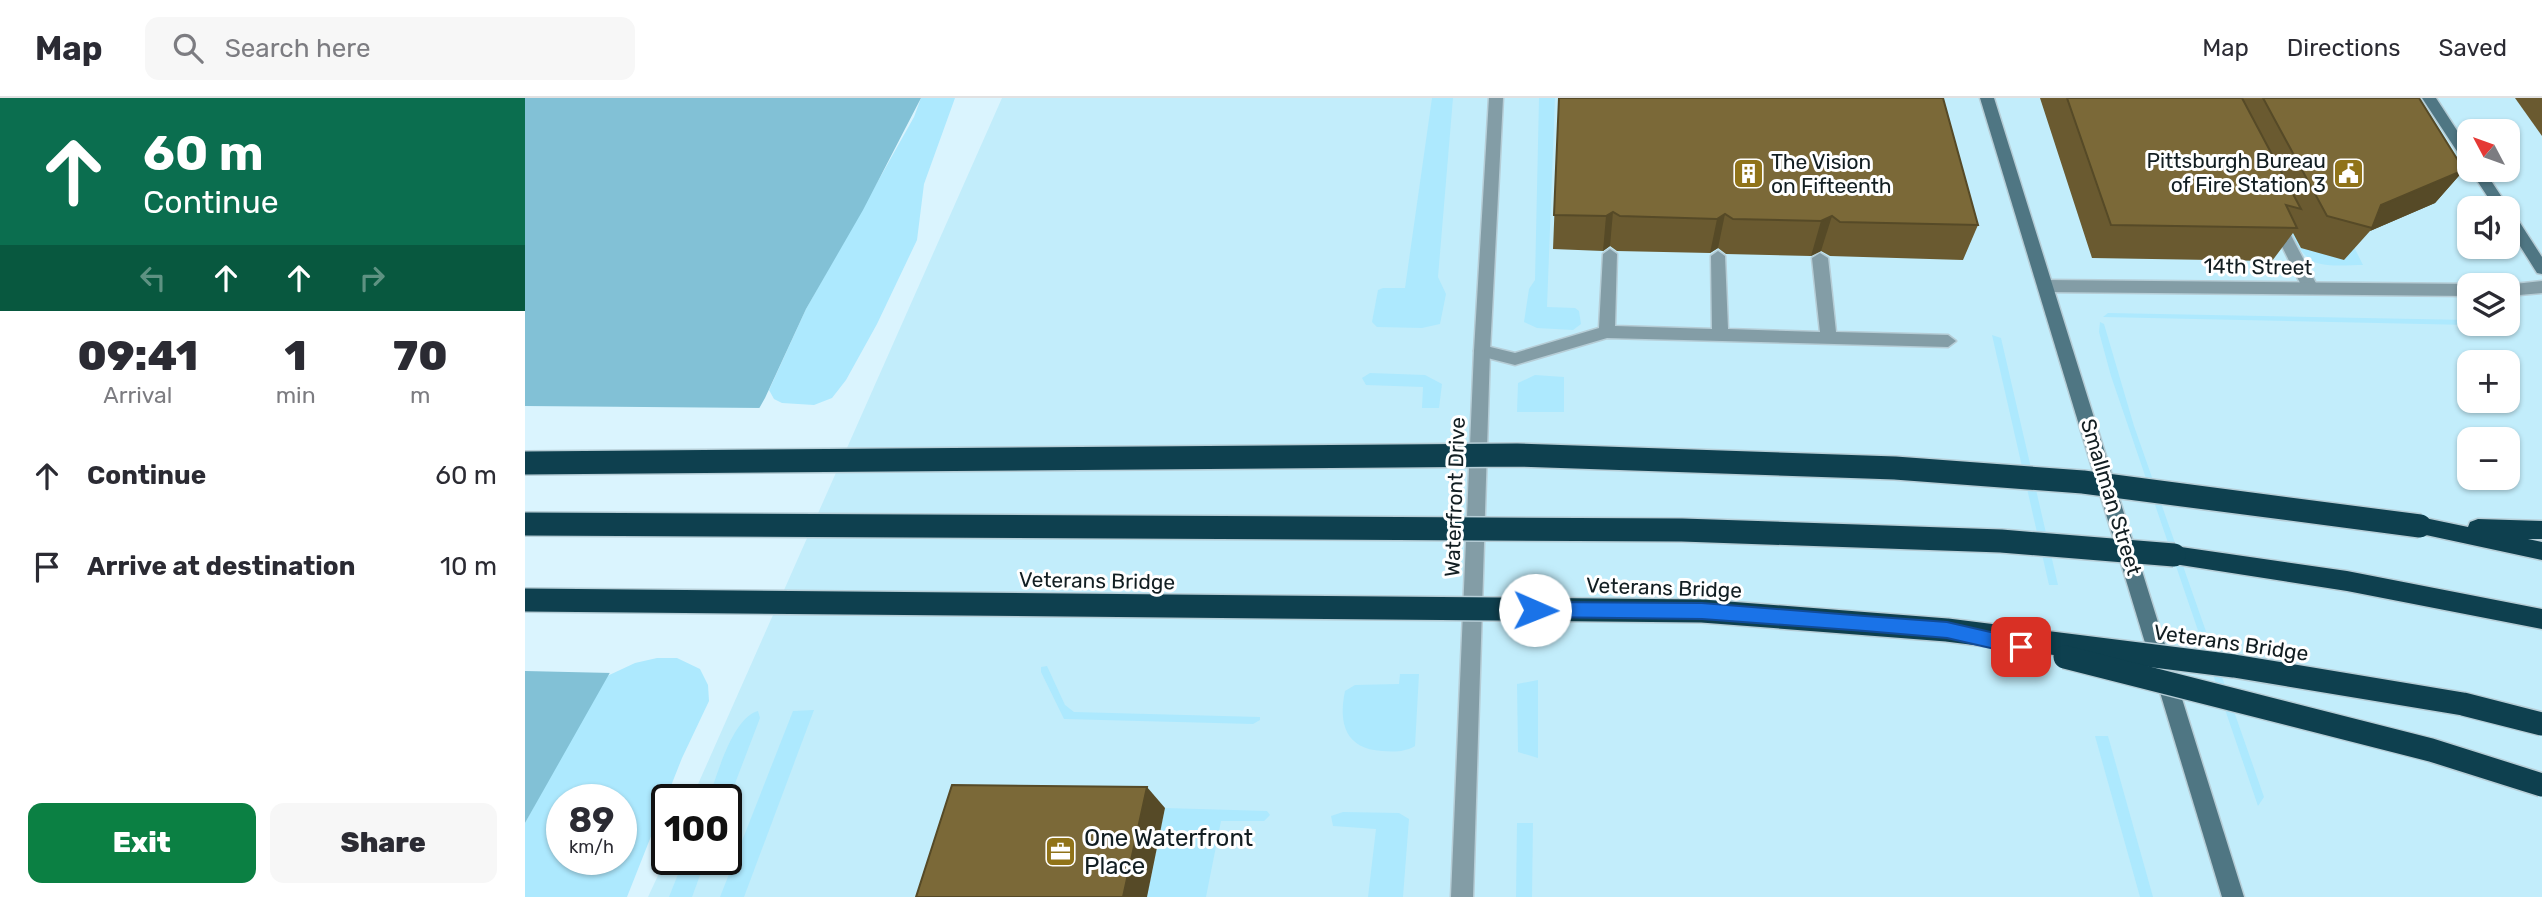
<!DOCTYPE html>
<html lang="en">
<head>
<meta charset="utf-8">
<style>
  body { margin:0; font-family:Rubik,sans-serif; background:#f7f7f7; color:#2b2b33; height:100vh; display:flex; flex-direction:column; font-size:26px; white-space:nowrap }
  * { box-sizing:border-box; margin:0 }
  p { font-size:23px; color:#7c7c81 }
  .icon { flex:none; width:38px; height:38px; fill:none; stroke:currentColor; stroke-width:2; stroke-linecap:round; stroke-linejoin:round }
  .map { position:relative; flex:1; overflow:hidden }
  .drawer { display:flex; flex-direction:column; background:#fff; width:525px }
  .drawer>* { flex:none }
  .guide { background:#0b6e4f; color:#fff; overflow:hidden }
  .needle { width:46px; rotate:311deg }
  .fabs { position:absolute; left:1932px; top:21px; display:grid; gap:14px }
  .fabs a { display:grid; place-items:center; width:63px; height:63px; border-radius:14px; background:#fff; box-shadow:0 2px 5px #0004; font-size:35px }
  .speed { position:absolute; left:21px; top:686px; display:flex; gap:14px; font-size:35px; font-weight:700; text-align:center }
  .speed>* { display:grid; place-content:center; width:91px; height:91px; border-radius:50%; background:#fff; box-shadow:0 2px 5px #0004; line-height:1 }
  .speed small { font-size:18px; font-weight:400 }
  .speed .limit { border:4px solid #111; border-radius:10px; background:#fff; color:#111 }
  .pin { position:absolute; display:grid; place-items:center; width:60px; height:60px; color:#fff; margin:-30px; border-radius:14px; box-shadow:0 4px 10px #0006 }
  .me { position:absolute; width:77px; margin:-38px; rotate:91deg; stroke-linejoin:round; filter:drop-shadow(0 0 5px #0008) }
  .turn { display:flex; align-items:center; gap:24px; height:147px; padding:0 28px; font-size:32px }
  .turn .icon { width:91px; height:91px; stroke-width:2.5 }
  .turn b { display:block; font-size:49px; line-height:60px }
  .lanes { display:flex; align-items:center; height:66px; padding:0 28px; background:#0003; justify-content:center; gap:35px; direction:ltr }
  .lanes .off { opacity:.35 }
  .eta { display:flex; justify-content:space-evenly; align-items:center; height:119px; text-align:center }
  .eta b { font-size:42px; font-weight:800; line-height:49px }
  .button { display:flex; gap:14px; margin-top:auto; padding:14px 28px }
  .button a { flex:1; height:80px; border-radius:14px; background:#0b8043; color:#fff; font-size:28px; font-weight:800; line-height:80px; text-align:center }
  .button a+a { background:#f7f7f7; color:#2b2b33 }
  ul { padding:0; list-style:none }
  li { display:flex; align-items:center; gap:21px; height:91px; padding:0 28px }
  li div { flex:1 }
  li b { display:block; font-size:26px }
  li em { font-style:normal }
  header { display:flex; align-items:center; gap:42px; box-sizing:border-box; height:98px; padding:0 35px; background:#fff; border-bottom:2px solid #e1e1e2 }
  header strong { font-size:33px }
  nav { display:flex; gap:38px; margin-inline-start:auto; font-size:24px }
  .search { width:490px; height:63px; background:#f7f7f7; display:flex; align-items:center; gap:18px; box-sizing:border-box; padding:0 24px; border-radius:14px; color:#7c7c81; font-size:26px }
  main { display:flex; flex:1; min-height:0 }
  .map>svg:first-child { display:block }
  .built { fill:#c2edfb; fill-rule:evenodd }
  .green { fill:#ade9fe; fill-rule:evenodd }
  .water { fill:#82c1d6 }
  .pier { fill:#daf4fe }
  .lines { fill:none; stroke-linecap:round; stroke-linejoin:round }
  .lane-casing { stroke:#b6cdd6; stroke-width:3 }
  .street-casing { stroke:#b6cdd6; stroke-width:3 }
  .secondary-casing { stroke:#b6cdd6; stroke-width:3 }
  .highway-casing { stroke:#b6cdd6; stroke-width:3 }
  .lane { fill:#839da6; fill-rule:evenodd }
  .street { fill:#839da6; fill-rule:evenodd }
  .secondary { fill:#4f7683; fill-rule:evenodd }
  .highway { fill:#0e404f; fill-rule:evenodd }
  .highway-bridge-casing { stroke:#b6cdd6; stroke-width:26; stroke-linecap:butt }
  .highway-bridge { stroke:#0e404f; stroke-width:23 }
  .wall { fill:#6a5a30 }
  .shaded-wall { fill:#564a27 }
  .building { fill:#7b6938; stroke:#564a27; stroke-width:2 }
  .route { fill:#1a73e8; stroke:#114b97; stroke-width:2 }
  .labels { text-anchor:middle; stroke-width:6; stroke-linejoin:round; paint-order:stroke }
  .poi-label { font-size:21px; fill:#121e22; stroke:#fff; text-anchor:end }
  .street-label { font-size:21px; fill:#121e22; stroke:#fff }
  .near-poi-label { font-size:24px; fill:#121e22; stroke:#fff; text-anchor:start }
</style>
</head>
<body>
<header>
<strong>Map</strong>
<div class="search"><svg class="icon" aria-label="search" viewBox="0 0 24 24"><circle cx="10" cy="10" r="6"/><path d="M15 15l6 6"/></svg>Search here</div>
<nav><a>Map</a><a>Directions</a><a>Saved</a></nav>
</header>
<main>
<section class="drawer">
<div class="guide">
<div class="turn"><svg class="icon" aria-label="ahead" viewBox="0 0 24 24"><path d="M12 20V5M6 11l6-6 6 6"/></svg><div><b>60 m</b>Continue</div></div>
<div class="lanes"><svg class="icon off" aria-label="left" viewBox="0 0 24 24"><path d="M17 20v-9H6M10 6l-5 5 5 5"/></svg><svg class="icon" aria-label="ahead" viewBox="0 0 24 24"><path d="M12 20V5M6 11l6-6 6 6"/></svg><svg class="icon" aria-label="ahead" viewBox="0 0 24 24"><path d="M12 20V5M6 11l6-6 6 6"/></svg><svg class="icon off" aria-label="right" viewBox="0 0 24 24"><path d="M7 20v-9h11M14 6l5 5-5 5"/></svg></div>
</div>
<div class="eta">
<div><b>09:41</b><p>Arrival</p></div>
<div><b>1</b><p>min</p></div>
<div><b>70</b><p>m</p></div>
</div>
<ul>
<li><svg class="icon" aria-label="ahead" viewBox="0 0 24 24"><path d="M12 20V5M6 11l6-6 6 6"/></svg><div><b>Continue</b></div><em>60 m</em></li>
<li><svg class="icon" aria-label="arrive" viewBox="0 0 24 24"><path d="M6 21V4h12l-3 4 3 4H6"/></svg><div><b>Arrive at destination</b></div><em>10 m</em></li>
</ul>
<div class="button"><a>Exit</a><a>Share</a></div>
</section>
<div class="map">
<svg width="2017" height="799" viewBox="0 0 2017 799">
  <rect width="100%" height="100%" fill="#daf4fe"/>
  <path class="built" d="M477 0H2017V799H123L142 758V761H201V702H166ZM1944 33H1983V72H1944ZM1944 110H1983V149H1944ZM1944 187H1983V226H1944ZM1944 264H1983V303H1944ZM1944 341H1983V380H1944Z"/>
  <g class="green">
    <path d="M396 0H430L399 86 392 142 352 226 321 282 307 300 289 307 257 305 249 301 244 292 281 211 389 19Z"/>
    <path d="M907 0H928L913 179 921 196 915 226 897 230 852 229 847 224 853 192 858 190H880Z"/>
    <path d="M1014 0H1030L1022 209 1050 210 1054 213 1056 226 1048 232 1012 230 999 224 1004 191 1010 182Z"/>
    <path d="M1747 94 1800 156 1813 160 1825 141 1838 167C1824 167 1805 169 1792 165 1771 159 1756 113 1747 94Z"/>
    <path d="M1583 215 1944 222V226L1994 224 1990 228 1578 219Z"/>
    <path d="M1575 224 1579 226 1609 328 1739 699 1733 708 1586 278 1574 234Z"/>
    <path d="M1467 237 1476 240 1533 487H1524Z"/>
    <path d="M845 275 900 277 917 286 914 310H897L898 289 841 287 837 280Z"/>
    <path d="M1010 277 1039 279V314H992L993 285Z"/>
    <path d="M132 560H152L175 571 183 587 184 603 157 660 102 799H0V725L54 625 80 579 110 565ZM37 702H96V761H37Z"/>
    <path d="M522 568 540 607 549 614 735 619V622L728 626 539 621 516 574V569Z"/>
    <path d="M875 576H894L890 648C880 654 869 654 857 653 821 651 813 626 820 593L830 587 874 586Z"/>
    <path d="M1013 582V660L993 654 992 586Z"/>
    <path d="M289 612 219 799H195L268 613Z"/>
    <path d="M233 613 235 620 201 709V702H183C192 678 207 620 233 613Z"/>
    <path d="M1570 638H1583L1628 799H1615Z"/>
    <path d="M640 710 742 713 745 717 739 723H696L681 799H622Z"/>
    <path d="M818 714 874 715 884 721 878 799H843L851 731 808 728 806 718Z"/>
    <path d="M992 725H1008L1007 799H991Z"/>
    <path d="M159 761H181L167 799H144Z"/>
  </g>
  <path class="water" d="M0 0H396L338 112 281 211 240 300 0 725Z"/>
  <path class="pier" d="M0 308 238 310 87 575 0 573Z"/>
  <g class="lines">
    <defs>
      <g id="lane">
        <path d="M1751 117 1758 122 1794 191 1791 195H1781L1778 191 1744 122Z"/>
        <path d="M1085 151 1092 156 1090 228 1187 231 1186 158 1193 153 1200 158 1203 231 1295 234 1287 160 1295 155 1303 160 1311 234 1423 237 1431 243 1423 249 1082 240 990 267 951 257 949 253 951 249 957 247 990 255 1074 230 1078 156Z"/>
      </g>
      <g id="street">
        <path d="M964 0H978L965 253 948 799H926L949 253Z"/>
        <path d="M1521 182 1944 186 1947 187H1944V198L1521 194 1513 188Z"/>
        <path d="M2017 183V195L1983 198V187H1980Z"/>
      </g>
      <g id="secondary">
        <path d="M1455 0H1469L1719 799H1697Z"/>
        <path d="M1897 0H1911L1944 51V66L1939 64Z"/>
        <path d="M1945 72H1959L1984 110 1983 113V110H1970Z"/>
        <path d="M1983 113 1988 114 2017 159V176L2012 175 1983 129Z"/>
      </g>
      <g id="highway">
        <path d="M1895 419 1943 429 1945 424 1953 421 2017 423V441H2003L2017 444V462L1887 434 1884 428 1887 422Z"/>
        <path d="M1649 448 1822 473 2017 511V531L1822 493 1649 466 1641 464 1638 457 1641 450Z"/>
      </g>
    </defs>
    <use href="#lane" class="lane-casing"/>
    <use href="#street" class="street-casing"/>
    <use href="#secondary" class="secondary-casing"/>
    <use href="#highway" class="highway-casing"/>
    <use href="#lane" class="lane"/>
    <use href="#street" class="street"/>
    <use href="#secondary" class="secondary"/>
    <use href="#highway" class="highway"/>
    <defs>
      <g id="highway-bridge">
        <path d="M0 365 992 357 1370 370 1558 384 1895 428"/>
        <path d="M0 426 1157 432 1476 443 1649 457"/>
        <path d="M0 502 1177 513 1422 532 1709 568 1938 606 2017 626"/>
        <path d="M1540 559 1906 652 2017 687"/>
      </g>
    </defs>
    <use href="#highway-bridge" class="highway-bridge-casing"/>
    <use href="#highway-bridge" class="highway-bridge"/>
  </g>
  <g class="wall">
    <path d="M1034 0 1453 127 1438 162 1305 158 1296 153 1286 158 1201 156 1193 150 1185 155 1092 153 1085 148 1078 153 1028 151Z"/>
    <path d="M1515 0H1894L1939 72 1910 105 1845 133 1819 162 1776 150 1768 135 1747 163 1567 160Z"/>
    <path d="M1990 0H2017V38Z"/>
  </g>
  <g class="shaded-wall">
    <path d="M1939 72 1910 105 1845 133 1847 130 1856 107Z"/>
    <path d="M1088 114 1085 148 1078 153 1081 118Z"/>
    <path d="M1200 116 1193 150 1185 155 1192 121Z"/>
    <path d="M1307 118 1296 153 1286 158 1296 123Z"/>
    <path d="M622 689 640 710 622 799H598Z"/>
  </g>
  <g class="building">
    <path d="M1034 0H1418L1453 127 1315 124 1307 118 1296 123 1208 121 1200 116 1192 121 1095 118 1088 114 1081 118 1029 117Z"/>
    <path d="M1542 0H1717L1776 111 1761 107 1772 130 1586 127Z"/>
    <path d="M1738 0H1894L1939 72 1856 107 1847 130 1802 118Z"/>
    <path d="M427 687 622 689 598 799H391Z"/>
  </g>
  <path class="route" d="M1010 504 1177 505 1340 518 1422 524 1496 541 1502 543 1504 549 1502 554 1496 557 1422 540 1340 533 1177 521 1010 519 1004 517 1001 512 1004 506Z"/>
  <defs>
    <symbol id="civic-square" viewBox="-11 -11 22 22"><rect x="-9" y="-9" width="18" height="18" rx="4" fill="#907319" stroke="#fff"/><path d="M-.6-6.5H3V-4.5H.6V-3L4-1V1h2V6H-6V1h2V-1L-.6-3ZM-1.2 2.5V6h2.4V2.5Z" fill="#fff"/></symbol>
    <symbol id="building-square" viewBox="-11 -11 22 22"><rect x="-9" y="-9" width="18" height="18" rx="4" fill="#907319" stroke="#fff"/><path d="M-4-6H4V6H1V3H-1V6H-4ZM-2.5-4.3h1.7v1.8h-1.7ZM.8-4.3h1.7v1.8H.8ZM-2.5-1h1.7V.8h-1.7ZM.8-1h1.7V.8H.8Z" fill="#fff"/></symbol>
    <symbol id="office-square" viewBox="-11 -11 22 22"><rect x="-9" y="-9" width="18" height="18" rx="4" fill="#907319" stroke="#fff"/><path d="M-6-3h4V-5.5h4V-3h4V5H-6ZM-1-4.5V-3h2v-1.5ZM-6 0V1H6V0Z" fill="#fff"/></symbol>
  </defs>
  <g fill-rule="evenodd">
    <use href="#civic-square" x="1806" y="58" width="35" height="35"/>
    <use href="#building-square" x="1206" y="58" width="35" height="35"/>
    <use href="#office-square" x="518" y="736" width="35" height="35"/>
  </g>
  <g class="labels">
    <g class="poi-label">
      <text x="1801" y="70">Pittsburgh Bureau<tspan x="1801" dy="24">of Fire Station 3</tspan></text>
      <text x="1246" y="71" text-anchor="start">The Vision<tspan x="1246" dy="24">on Fifteenth</tspan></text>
    </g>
    <g class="street-label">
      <text transform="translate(1733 169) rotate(1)" y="7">14th Street</text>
      <text transform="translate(930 399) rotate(-88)" y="7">Waterfront Drive</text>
      <text transform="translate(1586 399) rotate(73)" y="7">Smallman Street</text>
      <text transform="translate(572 483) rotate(1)" y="7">Veterans Bridge</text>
      <text transform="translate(1139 490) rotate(2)" y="7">Veterans Bridge</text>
      <text transform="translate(1706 545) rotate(8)" y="7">Veterans Bridge</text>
    </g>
    <g class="near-poi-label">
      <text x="559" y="748">One Waterfront<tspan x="559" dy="28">Place</tspan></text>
    </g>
  </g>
</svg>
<div class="fabs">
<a><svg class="needle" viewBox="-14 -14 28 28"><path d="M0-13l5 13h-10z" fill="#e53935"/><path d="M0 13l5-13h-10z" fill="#7c7c81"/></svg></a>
<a><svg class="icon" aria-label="sound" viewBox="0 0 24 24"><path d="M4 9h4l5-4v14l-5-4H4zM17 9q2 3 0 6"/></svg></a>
<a><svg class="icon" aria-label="layers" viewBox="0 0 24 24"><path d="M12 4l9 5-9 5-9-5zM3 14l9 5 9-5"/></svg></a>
<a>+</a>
<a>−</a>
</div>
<div class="speed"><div>89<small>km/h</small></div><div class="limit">100</div></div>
<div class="pin" style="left:1496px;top:549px;background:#d93025"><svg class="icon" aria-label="arrive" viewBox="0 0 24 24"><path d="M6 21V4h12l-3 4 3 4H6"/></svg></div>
<svg class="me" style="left:1010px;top:512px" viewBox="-20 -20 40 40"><circle r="19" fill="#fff"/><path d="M0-13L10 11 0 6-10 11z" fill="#1a73e8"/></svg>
</div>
</main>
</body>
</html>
